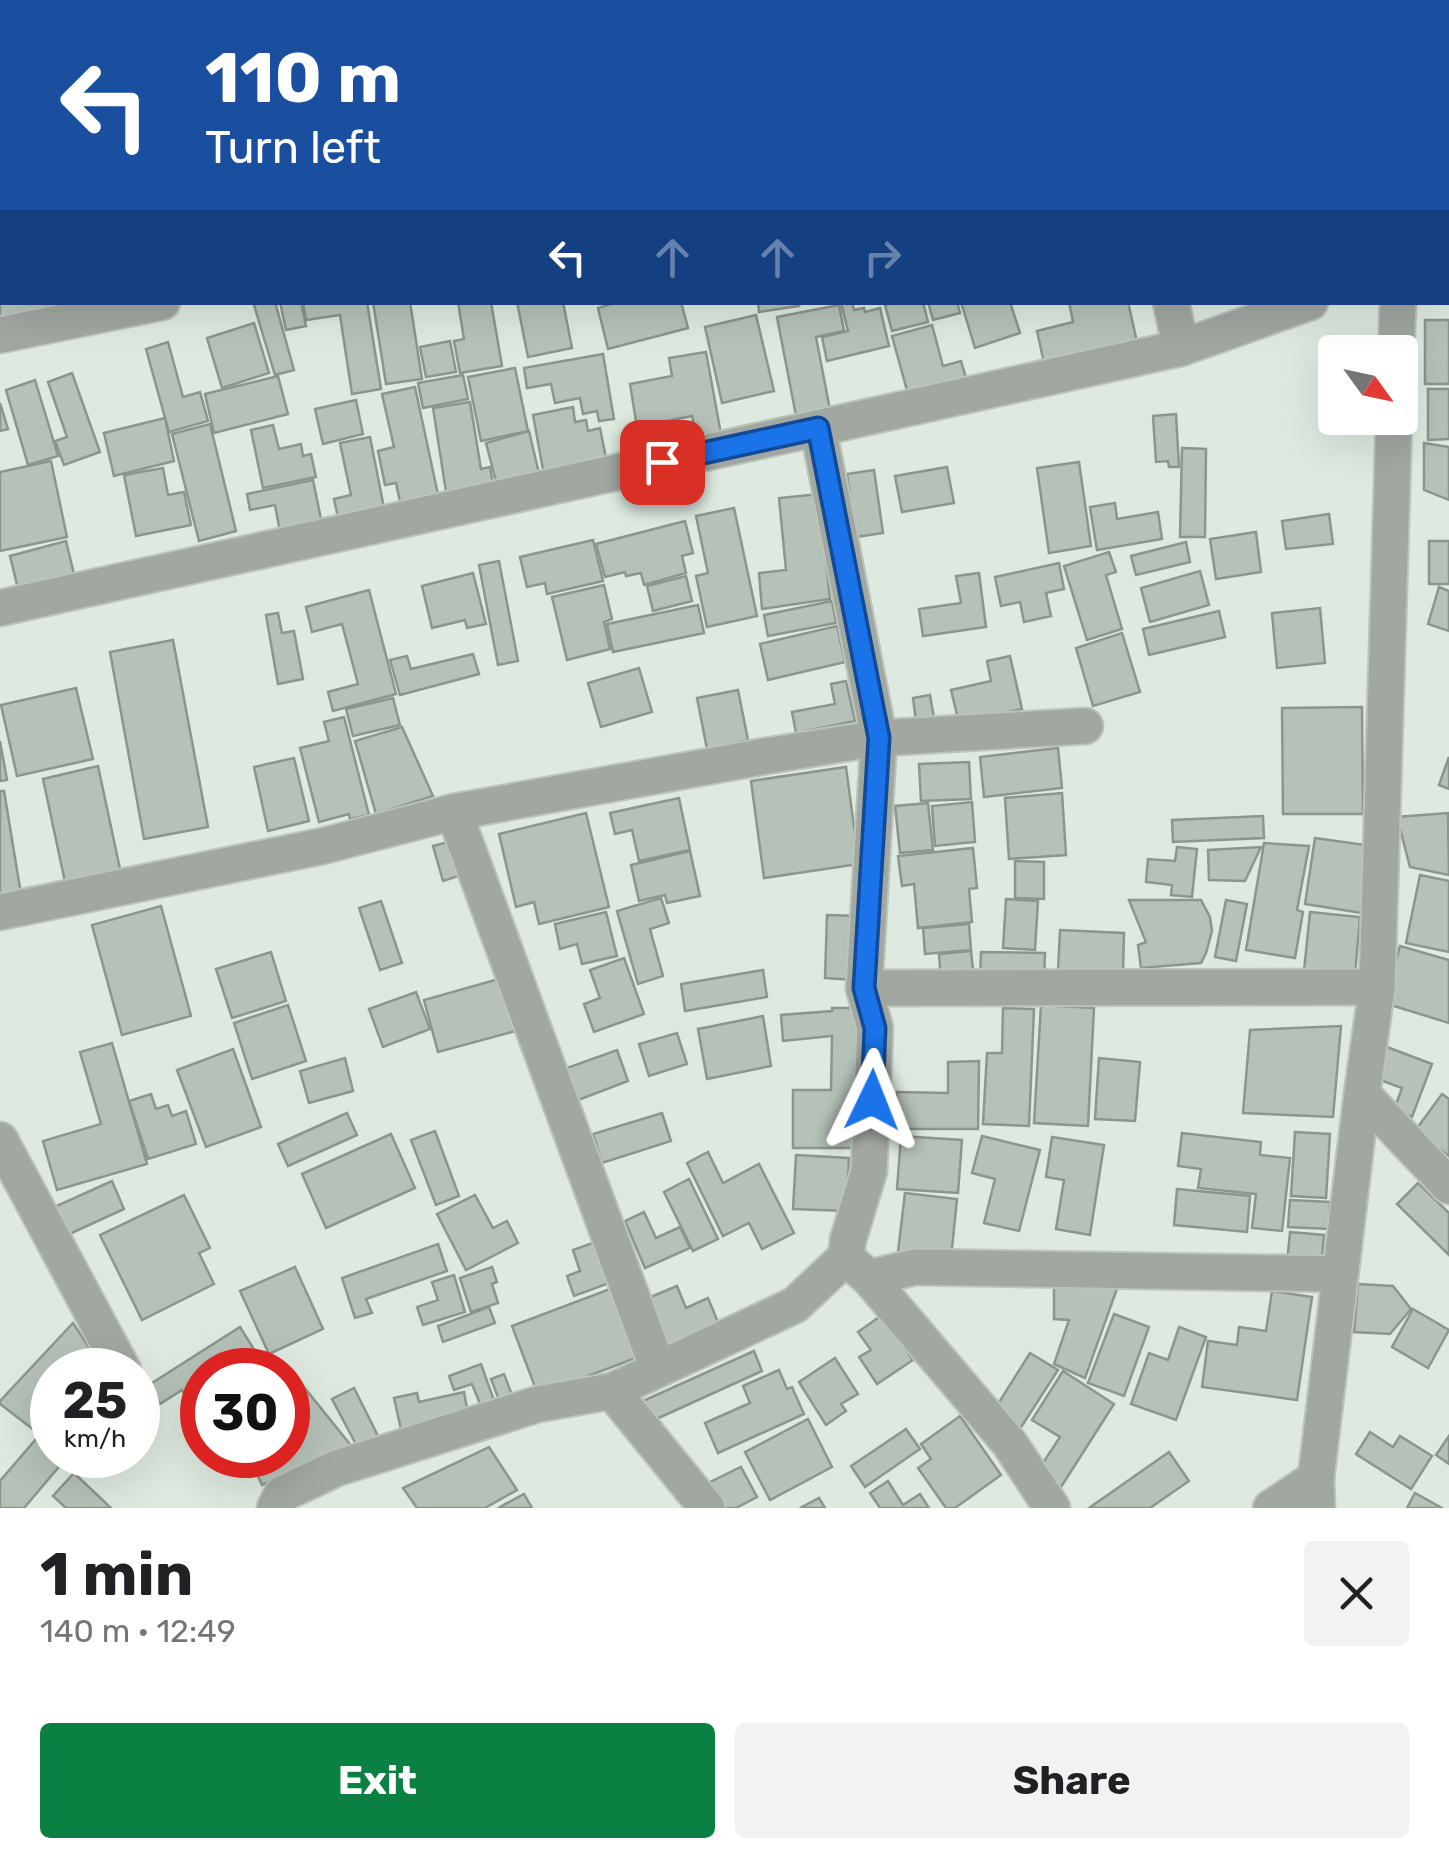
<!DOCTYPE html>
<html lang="en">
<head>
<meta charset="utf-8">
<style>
  body { margin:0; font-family:Rubik,sans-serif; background:#f2f2f2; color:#202124; height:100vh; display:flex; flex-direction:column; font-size:38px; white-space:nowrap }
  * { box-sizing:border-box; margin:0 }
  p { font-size:32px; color:#757577 }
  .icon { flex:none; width:55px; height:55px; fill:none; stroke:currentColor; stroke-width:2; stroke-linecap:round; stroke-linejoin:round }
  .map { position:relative; height:1508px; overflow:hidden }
  .details { display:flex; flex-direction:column; background:#fff; flex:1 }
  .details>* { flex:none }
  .guide { position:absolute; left:0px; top:0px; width:1450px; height:305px; box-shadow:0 10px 40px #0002; background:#1a4fa0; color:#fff; overflow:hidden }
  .needle { width:65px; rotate:123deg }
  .fabs { position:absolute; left:1318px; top:335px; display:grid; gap:20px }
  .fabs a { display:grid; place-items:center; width:100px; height:100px; border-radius:10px; background:#fff; box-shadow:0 10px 40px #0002; font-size:50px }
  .speed { position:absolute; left:30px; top:1348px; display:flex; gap:20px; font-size:50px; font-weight:700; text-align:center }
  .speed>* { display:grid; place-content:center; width:130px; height:130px; border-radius:50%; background:#fff; box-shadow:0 10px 40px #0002; line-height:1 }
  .speed small { font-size:25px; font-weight:400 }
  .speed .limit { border:15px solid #d22; background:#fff; color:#111 }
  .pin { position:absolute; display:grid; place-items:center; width:85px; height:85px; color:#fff; margin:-42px; border-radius:20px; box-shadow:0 5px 15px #0006 }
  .me { position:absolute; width:110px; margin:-55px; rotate:2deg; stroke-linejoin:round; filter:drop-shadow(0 0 8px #0008) }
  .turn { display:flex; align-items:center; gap:35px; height:210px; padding:0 40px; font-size:45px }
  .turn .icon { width:130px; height:130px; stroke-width:2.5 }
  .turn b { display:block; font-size:70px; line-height:85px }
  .lanes { display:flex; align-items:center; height:95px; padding:0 40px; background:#0003; justify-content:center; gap:50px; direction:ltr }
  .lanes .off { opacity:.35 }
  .round { display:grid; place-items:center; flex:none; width:105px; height:105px; border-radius:10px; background:#f2f2f2 }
  .headline { display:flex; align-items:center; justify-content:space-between; height:170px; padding:0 40px }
  h1 { font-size:60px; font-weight:700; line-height:75px }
  .button { display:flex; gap:20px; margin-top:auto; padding:20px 40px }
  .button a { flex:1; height:115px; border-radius:10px; background:#0b8043; color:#fff; font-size:40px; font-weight:700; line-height:115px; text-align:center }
  .button a+a { background:#f2f2f2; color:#202124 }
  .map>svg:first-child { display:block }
  .building { fill:#b6c2b8; stroke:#8b968d; stroke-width:2.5 }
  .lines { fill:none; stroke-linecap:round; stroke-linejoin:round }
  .minor-casing { stroke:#bac4bb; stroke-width:39 }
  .minor { stroke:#a2a7a2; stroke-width:35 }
  .route-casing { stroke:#114b97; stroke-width:25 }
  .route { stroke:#1a73e8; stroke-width:18 }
</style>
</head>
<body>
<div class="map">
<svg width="1449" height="1508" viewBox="0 0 1449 1508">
  <rect width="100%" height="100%" fill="#deeae0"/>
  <g class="building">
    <path d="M0 0H45V2H2V59H0Z"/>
    <path d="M112 0H150L151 2H112Z"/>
    <path d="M498 0H543L544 2H491Z"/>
    <path d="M582 0H649L650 2H583Z"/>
    <path d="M802 0H833L834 2H790Z"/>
    <path d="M837 0H914V2H838Z"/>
    <path d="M1377 0H1417L1418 2H1369Z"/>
    <path d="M2 180V241L0 235V181Z"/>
    <path d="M0 268 2 272V302H45L56 320 0 328Z"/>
    <path d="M262 302H275L294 370 275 375 254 305Z"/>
    <path d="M280 302H301L306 326 286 330Z"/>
    <path d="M303 302H367L381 389 352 394 340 315 306 320Z"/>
    <path d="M373 302H410L422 379 386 384Z"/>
    <path d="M458 302H491L502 366 460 373 454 341 464 339Z"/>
    <path d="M517 302H563L572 348 528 357Z"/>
    <path d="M617 302H681L688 328 608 349 598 308Z"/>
    <path d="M758 302H798L799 306 759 312Z"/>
    <path d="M852 302 854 310 864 308 865 312 880 308 889 346 827 361 822 337 848 331 841 303Z"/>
    <path d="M898 302H923L928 322 892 331 885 305Z"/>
    <path d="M928 302H957L960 313 933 320Z"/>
    <path d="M961 302H1010L1020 333 975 348Z"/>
    <path d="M1069 302H1128L1137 342 1044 363 1037 331 1073 322Z"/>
    <path d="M839 305 844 331 816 337 831 415 797 421 777 317Z"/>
    <path d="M756 315 774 391 722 403 705 327Z"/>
    <rect x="1425" y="320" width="24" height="64"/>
    <path d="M254 323 269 373 222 388 207 338Z"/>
    <path d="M932 325 943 366 961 361 966 378 908 394 892 336Z"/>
    <path d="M450 341 456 372 426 377 420 347Z"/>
    <path d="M168 342 183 397 200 392 208 421 169 432 146 349Z"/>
    <path d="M706 352 721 434 697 439 692 416 637 427 630 384 672 376 669 358Z"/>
    <path d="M603 354 614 419 599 421 597 411 583 414 580 398 555 403 551 384 527 388 524 368Z"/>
    <path d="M515 368 528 431 481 441 468 377Z"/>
    <path d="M72 373 100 452 64 465 55 441 67 437 48 382Z"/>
    <path d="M463 375 468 399 423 408 418 383Z"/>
    <path d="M278 376 288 414 214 433 205 394Z"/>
    <path d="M35 380 58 456 28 465 6 390Z"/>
    <path d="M415 387 440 504 402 512 396 483 385 485 378 451 394 447 382 394Z"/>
    <path d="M1428 389H1449V439L1428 440Z"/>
    <path d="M356 400 363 434 323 444 315 409Z"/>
    <path d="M470 402 481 469 490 467 494 490 447 498 433 408Z"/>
    <path d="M0 403 8 429 0 431Z"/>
    <path d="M573 407 575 422 586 420 588 431 600 428 607 463 544 475 533 415Z"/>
    <path d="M1176 414 1179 467H1169L1168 461 1156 462 1153 416Z"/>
    <path d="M165 418 174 461 114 476 104 433Z"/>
    <path d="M210 424 236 531 199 541 172 434Z"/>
    <path d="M273 425 279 449 301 444 303 456 311 454 316 477 263 488 251 430Z"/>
    <path d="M529 431 540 478 498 489 486 443Z"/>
    <path d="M370 437 386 518 340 527 334 499 351 495 340 443Z"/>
    <path d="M1424 443 1449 447V500L1424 490Z"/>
    <path d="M1182 448 1206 449 1205 537H1180Z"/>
    <path d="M51 461 67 537 0 551V472Z"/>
    <path d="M1079 462 1091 546 1049 553 1037 468Z"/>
    <path d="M947 467 954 503 902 512 895 476Z"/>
    <path d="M163 468 168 495 184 492 191 525 136 536 124 475Z"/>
    <path d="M874 470 883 533 856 537 847 474Z"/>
    <path d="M313 480 323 529 281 537 275 505 250 510 247 494Z"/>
    <path d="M819 494 830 599 762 609 759 573 786 570 779 498Z"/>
    <path d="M1115 503 1117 519 1158 512 1162 539 1097 550 1090 507Z"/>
    <path d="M734 508 757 616 707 627 696 576 708 573 696 516Z"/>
    <path d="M1329 514 1333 544 1286 549 1282 521Z"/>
    <path d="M685 521 693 553 682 556 686 573 644 585 641 573 626 576 625 572 605 577 596 544Z"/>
    <path d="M1256 532 1261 572 1216 579 1210 539Z"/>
    <path d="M593 540 603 581 547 594 545 583 527 587 520 557Z"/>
    <path d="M66 541 74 574 18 589 10 556Z"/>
    <rect x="1429" y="541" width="20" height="43"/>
    <path d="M1186 542 1190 562 1136 575 1131 556Z"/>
    <path d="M1109 552 1116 572 1106 575 1122 629 1087 640 1064 566Z"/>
    <path d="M499 561 518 661 498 665 479 565Z"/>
    <path d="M1059 563 1064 589 1046 593 1051 616 1024 622 1020 602 1001 606 995 577Z"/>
    <path d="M1200 571 1209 605 1150 622 1141 588Z"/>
    <path d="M473 573 486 624 467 628 465 620 432 628 422 586Z"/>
    <path d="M979 573 986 627 923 636 919 609 961 603 956 576Z"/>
    <path d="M686 576 692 601 653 611 647 586Z"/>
    <path d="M604 585 612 619 604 622 610 649 567 660 552 597Z"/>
    <path d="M1439 587 1449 591V631L1428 624Z"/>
    <path d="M369 590 396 694 333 711 328 692 358 684 342 624 312 632 306 607Z"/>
    <path d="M832 601 836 623 768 636 764 615Z"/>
    <path d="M698 605 704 633 613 652 607 624Z"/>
    <path d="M1320 608 1325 663 1277 668 1272 613Z"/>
    <path d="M1219 611 1225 637 1149 655 1143 629Z"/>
    <path d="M278 613 282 633 294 631 303 679 278 684 266 615Z"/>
    <path d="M837 626 845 662 768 680 760 644Z"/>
    <path d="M1122 633 1140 692 1093 706 1076 648Z"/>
    <path d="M173 640 208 827 144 839 110 652Z"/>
    <path d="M473 654 479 674 400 695 390 660 407 656 411 669Z"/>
    <path d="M1010 656 1022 709 959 723 951 690 991 681 987 661Z"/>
    <path d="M639 668 652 712 601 727 588 683Z"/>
    <path d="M846 681 855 721 796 733 792 712 835 704 831 684Z"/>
    <path d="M76 688 93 759 17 776 1 705Z"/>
    <path d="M738 690 748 740 707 749 697 698Z"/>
    <path d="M930 695 934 718 916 721 913 698Z"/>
    <path d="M393 698 400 725 353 736 346 709Z"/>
    <path d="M1362 707 1363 814H1283L1282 708Z"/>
    <path d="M344 717 369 815 350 819 349 814 319 822 300 748 329 741 324 722Z"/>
    <path d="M402 727 433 796 376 814 355 741Z"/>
    <path d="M0 741 7 780 0 781Z"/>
    <path d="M1058 748 1062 788 984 797 980 757Z"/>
    <path d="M1449 757V789L1439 785Z"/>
    <path d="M294 758 309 821 268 831 254 767Z"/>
    <path d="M969 762 971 799 921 801 919 764Z"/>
    <path d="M98 766 120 869 65 882 43 779Z"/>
    <path d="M846 767 859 864 764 878 751 781Z"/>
    <path d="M0 791H4L21 894 0 897Z"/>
    <path d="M1062 793 1066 855 1009 859 1005 798Z"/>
    <path d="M679 798 690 850 639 861 632 830 615 834 610 813Z"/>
    <path d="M972 802 975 842 935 846 932 806Z"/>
    <path d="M928 803 933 850 900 853 895 806Z"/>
    <path d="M586 813 609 907 539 924 534 902 516 907 499 834Z"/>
    <path d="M1448 813 1449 875 1410 867 1397 817Z"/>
    <path d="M1263 816 1264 838 1173 842 1172 820Z"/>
    <path d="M1315 838 1372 846 1362 913 1305 904Z"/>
    <path d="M456 840 465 874 443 881 433 846Z"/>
    <path d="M1264 843 1309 846 1297 910 1303 912 1295 958 1246 950Z"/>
    <path d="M1177 847 1197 849 1192 897 1171 895 1172 885 1146 882 1148 859 1175 861Z"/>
    <path d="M1261 847 1245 881 1209 880 1208 850Z"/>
    <path d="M973 848 977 888 969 889 972 922 918 928 914 884 902 886 898 856Z"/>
    <path d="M690 851 700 896 667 903 665 895 639 901 631 865Z"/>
    <path d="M1015 861 1044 862V899L1015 898Z"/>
    <path d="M1420 875 1449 881V952L1406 943Z"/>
    <path d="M661 898 669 923 650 929 663 976 638 984 617 911Z"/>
    <path d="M1006 899 1038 901 1035 950 1003 948Z"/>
    <path d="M1129 900H1201L1210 917 1212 931 1206 953 1201 963 1141 968 1138 945 1146 942Z"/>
    <path d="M1226 900 1247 904 1236 961 1215 957Z"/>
    <path d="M381 901 402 963 380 970 359 908Z"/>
    <path d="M161 906 191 1016 122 1035 92 925Z"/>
    <path d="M606 912 617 956 582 964 577 944 560 949 555 924Z"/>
    <path d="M1310 912 1360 917 1355 975 1304 971Z"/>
    <path d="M827 915 858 916 855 980 825 978Z"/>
    <path d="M969 924 971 950 925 954 923 928Z"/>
    <path d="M1060 930 1124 933 1123 974 1058 971Z"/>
    <path d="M1400 946 1449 960V1023L1384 1003Z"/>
    <path d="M971 951 974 979 941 982 939 954Z"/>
    <path d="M271 952 286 1001 232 1018 216 969Z"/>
    <path d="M981 952 1045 953 1044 980 980 979Z"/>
    <path d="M624 958 644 1014 594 1032 584 1004 600 998 590 970Z"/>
    <path d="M763 970 767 997 685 1011 681 984Z"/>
    <path d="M509 976 523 1029 438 1052 424 1000Z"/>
    <path d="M416 992 430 1029 383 1047 369 1009Z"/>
    <path d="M288 1005 306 1061 252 1079 234 1023Z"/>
    <path d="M1041 1005 1094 1008 1088 1126 1034 1123Z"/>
    <path d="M832 1008H858L856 1148H793V1090H831L832 1036 783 1041 781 1015 832 1011Z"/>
    <path d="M1003 1008 1034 1009 1029 1126 983 1124 987 1053H1002Z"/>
    <path d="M763 1016 771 1066 707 1079 698 1029Z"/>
    <path d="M1341 1026 1333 1117 1243 1113 1250 1030Z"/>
    <path d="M677 1033 687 1064 649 1076 639 1044Z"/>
    <path d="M112 1043 147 1164 57 1190 43 1141 101 1124 80 1052Z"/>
    <path d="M1387 1047 1432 1064 1412 1117 1394 1110 1402 1088 1375 1078Z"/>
    <path d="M233 1049 261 1127 206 1147 177 1070Z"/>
    <path d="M617 1050 628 1081 578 1100 567 1068Z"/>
    <path d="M345 1058 353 1091 309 1103 300 1071Z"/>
    <path d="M1099 1058 1140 1062 1135 1121 1095 1119Z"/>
    <path d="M979 1061 978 1129H896L897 1092 948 1093V1062Z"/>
    <path d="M151 1094 156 1109 168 1105 172 1116 186 1111 196 1144 148 1159 129 1101Z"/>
    <path d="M1442 1094 1449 1099V1156L1415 1131Z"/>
    <path d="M347 1113 357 1135 288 1166 278 1144Z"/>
    <path d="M662 1113 671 1141 602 1163 593 1134Z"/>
    <path d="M435 1131 459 1196 436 1205 411 1140Z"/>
    <path d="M1295 1132 1330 1134 1326 1198 1291 1196Z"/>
    <path d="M1182 1133 1261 1142 1260 1155 1290 1158 1282 1231 1252 1228 1256 1194 1198 1188 1201 1169 1178 1166Z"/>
    <path d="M391 1134 415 1188 326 1228 302 1174Z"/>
    <path d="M901 1136 962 1140 958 1193 897 1189Z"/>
    <path d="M982 1136 1040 1150 1019 1231 984 1223 995 1179 972 1173Z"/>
    <path d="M1052 1137 1104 1145 1090 1235 1056 1229 1064 1180 1046 1177Z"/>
    <path d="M708 1152 723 1183 759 1164 794 1233 762 1249 749 1223 723 1236 687 1163Z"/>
    <path d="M796 1155 849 1158 846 1211 793 1209Z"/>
    <path d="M689 1179 718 1239 693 1251 664 1192Z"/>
    <path d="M112 1181 124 1209 65 1236 52 1208Z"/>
    <path d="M1418 1183 1449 1213V1255L1397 1204Z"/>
    <path d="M1177 1189 1250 1196 1247 1232 1174 1225Z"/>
    <path d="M905 1193 957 1199 951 1258 898 1252Z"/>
    <path d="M184 1195 210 1248 199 1253 214 1284 142 1320 100 1235Z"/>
    <path d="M475 1195 493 1228 507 1221 518 1243 466 1270 437 1214Z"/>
    <path d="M1290 1200 1330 1202 1329 1229 1288 1227Z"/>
    <path d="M644 1212 656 1238 680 1227 690 1248 645 1268 625 1221Z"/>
    <path d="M1290 1232 1324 1235 1321 1267 1287 1264Z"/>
    <path d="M598 1241 612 1282 574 1296 567 1276 580 1271 573 1250Z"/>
    <path d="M438 1244 447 1271 366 1299 372 1313 355 1318 342 1278Z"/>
    <path d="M295 1267 323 1329 269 1354 240 1291Z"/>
    <path d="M492 1267 497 1282 492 1284 498 1303 471 1312 460 1278Z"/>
    <path d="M454 1275 465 1312 423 1325 417 1307 438 1300 432 1282Z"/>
    <path d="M1054 1282 1118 1286 1085 1378 1054 1364 1069 1320 1054 1319Z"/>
    <path d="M1358 1284 1393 1286 1411 1309 1390 1334 1354 1332Z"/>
    <path d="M677 1286 686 1308 708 1298 720 1327 668 1348 646 1299Z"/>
    <path d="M615 1287 641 1356 538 1395 512 1326Z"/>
    <path d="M1272 1291 1312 1297 1297 1400 1202 1387 1208 1341 1237 1345 1239 1327 1266 1331Z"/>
    <path d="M489 1307 495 1323 443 1342 438 1326Z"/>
    <path d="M1413 1309 1449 1330 1428 1368 1392 1347Z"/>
    <path d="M1114 1314 1149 1327 1124 1396 1088 1383Z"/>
    <path d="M882 1315 913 1360 877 1384 859 1357 871 1350 858 1332Z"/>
    <path d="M73 1323 104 1370H52V1444L0 1404V1401Z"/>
    <path d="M240 1327 267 1370H202V1424L182 1390 160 1404 149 1385Z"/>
    <path d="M1179 1327 1206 1337 1176 1420 1131 1404 1149 1353 1168 1360Z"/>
    <path d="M754 1351 762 1371 652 1421 643 1401Z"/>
    <path d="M1030 1353 1058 1370 1018 1432 991 1415Z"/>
    <path d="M835 1358 858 1394 841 1404 846 1411 826 1425 799 1382Z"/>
    <path d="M481 1364 497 1409 484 1414 472 1384 454 1390 449 1376Z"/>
    <path d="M779 1370 787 1389 792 1387 804 1414 718 1453 705 1423 750 1403 743 1386Z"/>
    <path d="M1063 1371 1114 1404 1061 1487 1037 1472 1060 1437 1032 1420Z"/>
    <path d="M504 1374 515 1403 502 1408 491 1379Z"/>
    <path d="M295 1376 353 1448 262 1485 248 1455H288V1381Z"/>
    <path d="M354 1388 379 1438 358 1448 332 1399Z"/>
    <path d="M464 1392 469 1419 402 1434 394 1398 417 1393 419 1402Z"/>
    <path d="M960 1416 1001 1475 955 1508H946L918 1468 931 1459 921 1444Z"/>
    <path d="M808 1419 832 1467 770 1500 745 1452Z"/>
    <path d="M906 1429 920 1449 865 1487 851 1466Z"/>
    <path d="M1370 1432 1393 1447 1400 1436 1432 1456 1411 1489 1356 1454Z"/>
    <path d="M1449 1436V1464L1436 1455Z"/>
    <path d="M36 1439 52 1452V1455L63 1462 24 1508H0V1481Z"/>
    <path d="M489 1447 517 1490 485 1508H417L403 1488Z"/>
    <path d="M1169 1452 1189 1481 1150 1508H1089Z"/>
    <path d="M741 1467 757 1497 736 1508H718L706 1484Z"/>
    <path d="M74 1473 111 1508H66L53 1496Z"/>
    <path d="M888 1481 903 1505 920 1494 929 1508H880L870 1493Z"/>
    <path d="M1415 1493 1442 1508H1407Z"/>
    <path d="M524 1494 532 1508H498Z"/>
    <path d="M819 1498 825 1508H800Z"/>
  </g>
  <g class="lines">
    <defs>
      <g id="minor">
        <path d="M1007 0 1010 2"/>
        <path d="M1273 0 1275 2"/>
        <path d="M417 2 428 0"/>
        <path d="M1448 24H1449"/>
        <path d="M0 95 2 94"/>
        <path d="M1448 281H1449"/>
        <path d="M1171 302 1181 348"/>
        <path d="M0 335 162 302"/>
        <path d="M1396 352 1398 302"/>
        <path d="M0 608 1181 348 1310 302"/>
        <path d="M454 812 658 1369"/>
        <path d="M0 912 323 846 454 812 766 756 879 738 1085 726"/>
        <path d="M864 988 1377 987"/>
        <path d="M1362 1094 1449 1186"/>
        <path d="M0 1140 123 1370"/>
        <path d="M854 1265 869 1278 1010 1444 1052 1508"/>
        <path d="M869 1278 915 1267 1340 1274"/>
        <path d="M612 1391 707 1508"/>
        <path d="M275 1508 282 1494 337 1468 538 1404 612 1391 795 1305 846 1257 848 1240 869 1171 875 1028 864 988 879 738 818 428"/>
        <path d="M1271 1508 1316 1478"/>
        <path d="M1317 1508 1316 1478 1362 1094 1377 987 1394 418"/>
      </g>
    </defs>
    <use href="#minor" class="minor-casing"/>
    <use href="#minor" class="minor"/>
  </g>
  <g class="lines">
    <defs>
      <path id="route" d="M662 462 818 428 879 738 864 988 875 1028 872 1100"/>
    </defs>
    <use href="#route" class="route-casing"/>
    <use href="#route" class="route"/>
  </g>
</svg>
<div class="fabs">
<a><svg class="needle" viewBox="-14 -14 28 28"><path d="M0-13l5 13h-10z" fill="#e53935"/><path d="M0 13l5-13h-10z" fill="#757577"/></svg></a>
</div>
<div class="speed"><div>25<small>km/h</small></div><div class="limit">30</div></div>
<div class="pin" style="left:662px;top:462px;background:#d93025"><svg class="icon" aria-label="arrive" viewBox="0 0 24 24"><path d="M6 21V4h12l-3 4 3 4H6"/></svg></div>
<svg class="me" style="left:872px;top:1100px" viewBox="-20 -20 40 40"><path d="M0-17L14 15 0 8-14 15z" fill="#1a73e8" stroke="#fff" stroke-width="4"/></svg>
<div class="guide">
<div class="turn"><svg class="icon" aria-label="left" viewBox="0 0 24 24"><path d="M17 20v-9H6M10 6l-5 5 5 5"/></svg><div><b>110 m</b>Turn left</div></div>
<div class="lanes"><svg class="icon" aria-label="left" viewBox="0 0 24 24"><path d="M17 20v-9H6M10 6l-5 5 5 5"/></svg><svg class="icon off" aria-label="ahead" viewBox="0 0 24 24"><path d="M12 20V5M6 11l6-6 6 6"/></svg><svg class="icon off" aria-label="ahead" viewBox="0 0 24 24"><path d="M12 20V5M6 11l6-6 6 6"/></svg><svg class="icon off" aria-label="right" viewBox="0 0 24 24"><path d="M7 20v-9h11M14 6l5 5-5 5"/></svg></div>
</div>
</div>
<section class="details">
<div class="headline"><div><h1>1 min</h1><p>140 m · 12:49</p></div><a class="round"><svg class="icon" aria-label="close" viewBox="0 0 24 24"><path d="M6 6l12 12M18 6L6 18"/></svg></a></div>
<div class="button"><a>Exit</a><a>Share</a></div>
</section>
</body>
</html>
